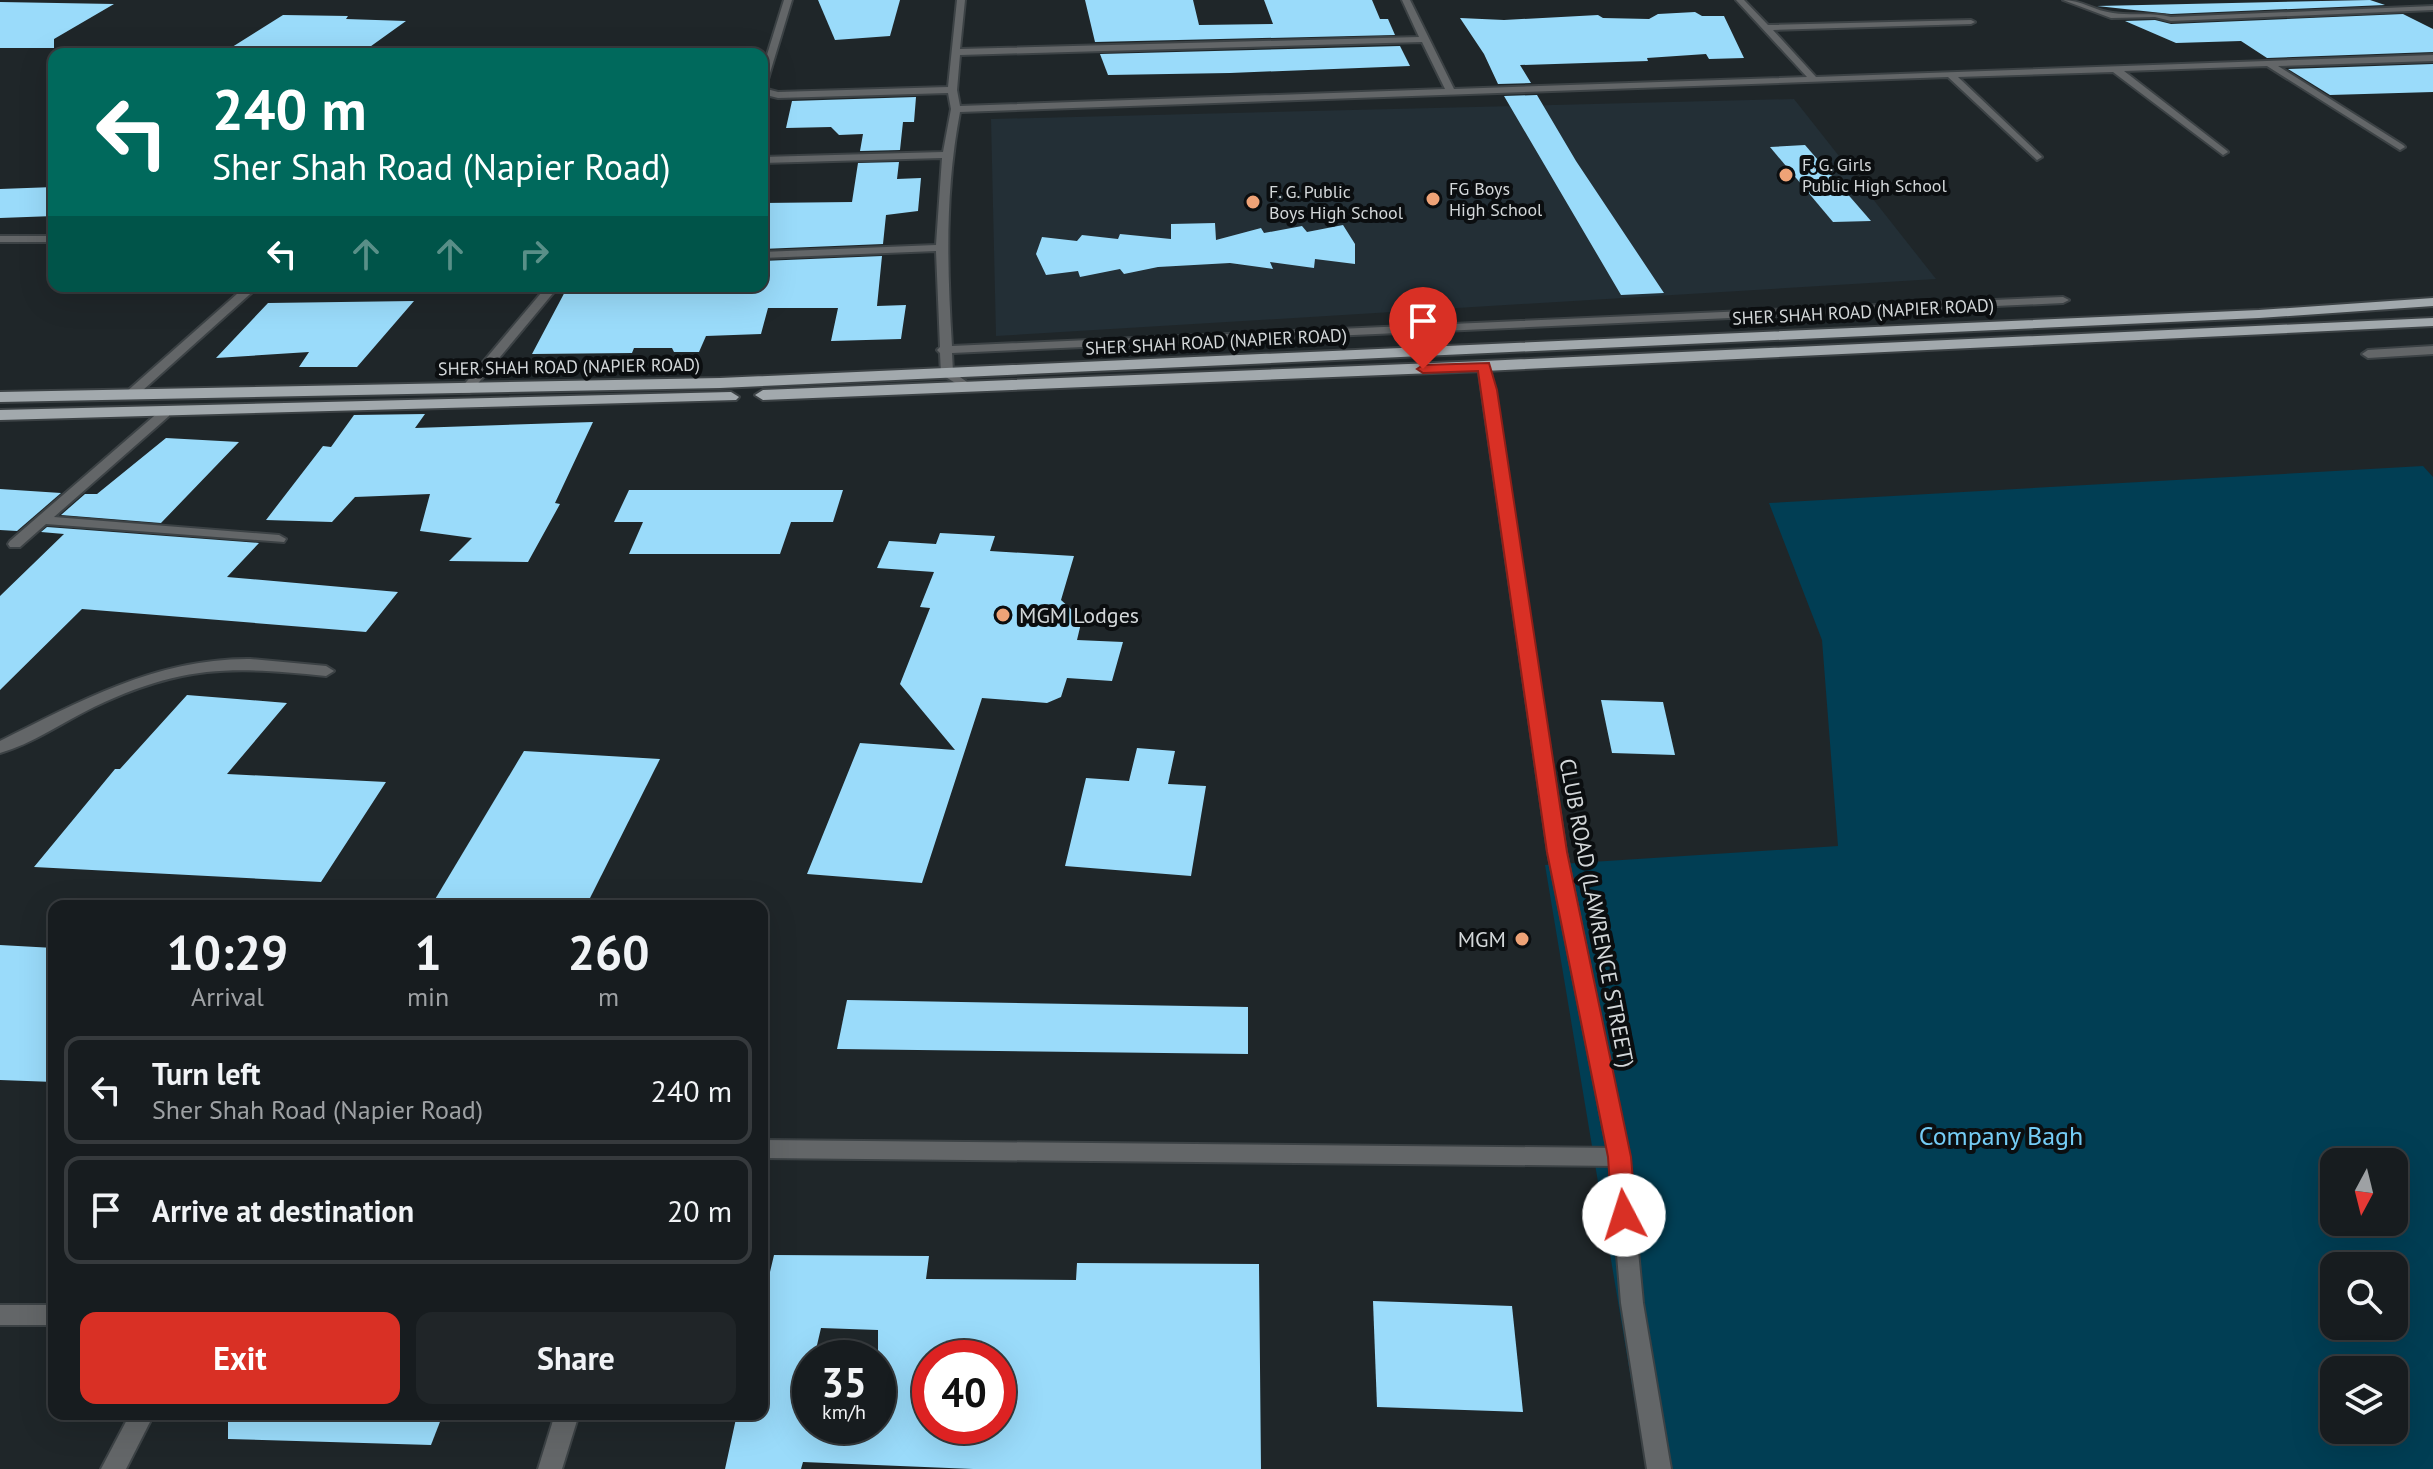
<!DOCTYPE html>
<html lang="en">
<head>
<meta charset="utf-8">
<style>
  body { margin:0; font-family:"PT Sans",sans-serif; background:#202528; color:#f1f3f6; height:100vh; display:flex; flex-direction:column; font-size:30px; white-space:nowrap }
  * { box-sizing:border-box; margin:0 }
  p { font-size:26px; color:#9ea1a4 }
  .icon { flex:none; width:44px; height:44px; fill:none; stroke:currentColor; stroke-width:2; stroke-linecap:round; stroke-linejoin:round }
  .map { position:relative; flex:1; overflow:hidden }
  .drawer { position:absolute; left:48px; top:900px; width:720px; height:520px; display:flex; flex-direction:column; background:#171c1f; border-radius:16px; box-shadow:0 8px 32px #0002,0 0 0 2px #363a3d }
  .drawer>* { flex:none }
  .banner { position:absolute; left:48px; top:48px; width:720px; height:244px; border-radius:16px; box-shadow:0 8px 32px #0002,0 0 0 2px #363a3d; background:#00695c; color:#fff; overflow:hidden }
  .needle { width:52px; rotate:187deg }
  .buttons { position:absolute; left:2320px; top:1148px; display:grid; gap:16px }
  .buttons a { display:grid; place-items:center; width:88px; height:88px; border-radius:16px; background:#171c1f; box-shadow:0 8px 32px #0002,0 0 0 2px #363a3d; font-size:40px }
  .speed { position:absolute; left:792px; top:1340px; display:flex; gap:16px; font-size:40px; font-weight:700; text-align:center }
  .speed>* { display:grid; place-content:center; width:104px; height:104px; border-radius:50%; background:#171c1f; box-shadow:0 8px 32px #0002,0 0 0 2px #363a3d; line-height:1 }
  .speed small { font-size:20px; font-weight:400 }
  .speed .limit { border:12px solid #d22; background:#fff; color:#111 }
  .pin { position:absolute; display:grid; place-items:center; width:68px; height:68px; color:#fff; margin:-82px -34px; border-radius:50% 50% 50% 0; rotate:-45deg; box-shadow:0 0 8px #0007 }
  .pin .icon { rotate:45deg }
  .me { position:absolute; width:88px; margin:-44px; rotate:355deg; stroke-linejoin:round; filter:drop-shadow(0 0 6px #0008) }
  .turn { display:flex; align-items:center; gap:28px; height:168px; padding:0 32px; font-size:36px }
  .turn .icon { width:104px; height:104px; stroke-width:2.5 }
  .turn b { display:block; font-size:56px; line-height:68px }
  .lanes { display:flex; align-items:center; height:76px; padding:0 32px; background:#0003; justify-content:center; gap:40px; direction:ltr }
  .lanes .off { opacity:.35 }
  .eta { display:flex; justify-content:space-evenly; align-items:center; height:136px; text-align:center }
  .eta b { font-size:48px; font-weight:700; line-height:56px }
  .button { display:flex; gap:16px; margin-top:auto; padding:16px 32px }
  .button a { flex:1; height:92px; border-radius:16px; background:#d93025; color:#fff; font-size:32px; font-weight:700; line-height:92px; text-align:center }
  .button a+a { background:#202528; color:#f1f3f6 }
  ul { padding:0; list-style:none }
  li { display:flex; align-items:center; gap:24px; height:108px; margin:0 16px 12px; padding:0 16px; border:4px solid #363a3d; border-radius:16px }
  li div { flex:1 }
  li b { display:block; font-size:30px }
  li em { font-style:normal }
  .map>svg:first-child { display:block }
  .built { fill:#232f36 }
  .green { fill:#013e54; fill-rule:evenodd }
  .building { fill:#9adbfa; fill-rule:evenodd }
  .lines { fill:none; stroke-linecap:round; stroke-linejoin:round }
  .minor-casing { stroke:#3c4245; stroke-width:4 }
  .tertiary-casing { stroke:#3c4245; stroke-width:4 }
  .primary-casing { stroke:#3c4245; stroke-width:4 }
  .minor { fill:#636668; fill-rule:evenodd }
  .tertiary { fill:#636668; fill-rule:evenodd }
  .primary { fill:#a2a9ad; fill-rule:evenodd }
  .route { fill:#d93025; stroke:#8d1f18; stroke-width:2 }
  .poi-dot { fill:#efa377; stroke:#0b0e10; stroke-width:3 }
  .labels { text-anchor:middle; stroke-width:8; stroke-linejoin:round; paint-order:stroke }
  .far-poi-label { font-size:18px; fill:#d3d7d9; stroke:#0b0e10; text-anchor:start }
  .far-street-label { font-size:18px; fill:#d3d7d9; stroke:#0b0e10 }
  .poi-label { font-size:22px; fill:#d3d7d9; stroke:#0b0e10; text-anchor:start }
  .street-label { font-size:22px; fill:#d3d7d9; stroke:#0b0e10 }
  .near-park-label { font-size:26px; fill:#74ccf5; stroke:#0b0e10 }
</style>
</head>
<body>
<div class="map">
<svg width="2433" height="1469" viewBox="0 0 2433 1469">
  <rect width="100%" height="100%" fill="#1f2629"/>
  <path class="built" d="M1794 99 1936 279 996 336 991 119Z"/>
  <path class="green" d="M2423 466 2433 477V1469H1646L1545 865 1838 846 1822 640 1769 503ZM2334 1162H2394V1222H2334ZM2334 1266H2394V1326H2334ZM2334 1370H2394V1430H2334Z"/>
  <g class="building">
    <path d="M818 0H900L890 36 835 40Z"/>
    <path d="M1085 0H1193L1199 25 1273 24 1264 0H1372L1380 19H1388L1395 35 1095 42Z"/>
    <path d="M2370 0 2385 5 2171 14 2097 6Z"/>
    <path d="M0 2 114 4 54 39V48H0Z"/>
    <path d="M1695 12 1702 16H1724L1744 58 1709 59 1706 54 1647 58 1648 61 1520 65 1531 83 1498 84 1484 54 1460 18 1504 20 1598 15 1603 18 1649 19 1658 14Z"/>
    <path d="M2403 14 2433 29V52L2267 58 2241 41 2176 43 2125 21 2155 20 2171 24Z"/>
    <path d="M283 15 348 16 346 19 406 21 360 54H221Z"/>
    <path d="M1400 46 1410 66 1230 73 1108 75 1100 54Z"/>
    <path d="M2433 64V92L2330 95 2288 69Z"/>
    <path d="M1537 95 1576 161 1664 293 1621 295 1504 96Z"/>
    <path d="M916 97 914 122H903L900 150 860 151 863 134 839 135 831 127 786 128 792 101Z"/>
    <path d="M1805 145 1871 221 1833 222 1770 147Z"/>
    <path d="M899 162 897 179 921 178 918 211 886 215 883 244 762 249V203L852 202 858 163Z"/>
    <path d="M54 187V216L0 218V189Z"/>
    <path d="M1215 223 1216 240 1261 228 1264 233 1302 226 1307 232 1343 225 1355 244V264L1315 259 1314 268 1270 262 1273 269 1230 263 1158 267 1124 274 1120 269 1080 277 1078 271 1046 275 1036 254 1042 237 1077 241 1082 235 1118 239 1120 234 1171 239V224Z"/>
    <path d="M882 256 877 306 906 305 901 339 831 341 838 308H768L761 334 706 336 699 352H674L672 348H634L632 353 532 354 568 286H762V261Z"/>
    <path d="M414 301 357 367H299L309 352 216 358 268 303Z"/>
    <path d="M425 414 415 428 593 422 555 503 560 504 528 562 449 561 472 538 420 531 430 494 355 497 332 522 266 520 323 446 331 447 354 415Z"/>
    <path d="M166 438 239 442 161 523 61 515 85 494H97Z"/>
    <path d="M0 489 61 493 17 531 0 530Z"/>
    <path d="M629 490H843L833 522H791L780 554H629L643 522H614Z"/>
    <path d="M47 527 259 543 227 577 398 592 366 632 82 609 0 690V596L64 534 41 532Z"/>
    <path d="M940 533 995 536 990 551 1074 556 1061 600 1082 619 1077 640 1123 642 1112 681 1067 678 1061 697 1047 703 982 698 922 883 807 874 860 743 955 750 900 684 930 608 920 607 934 572 877 568 889 541 936 544Z"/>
    <path d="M187 695 287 703 227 774 386 782 321 882 34 867 115 769H120Z"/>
    <path d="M1601 700 1663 702 1675 755 1612 753Z"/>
    <path d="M1137 748 1175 751 1168 784 1206 786 1191 876 1065 866 1086 778 1129 781Z"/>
    <path d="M524 751 660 759 586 906H431Z"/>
    <path d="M0 945 54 948V1082L0 1080Z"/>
    <path d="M847 1000 1248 1007V1054L837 1049Z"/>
    <path d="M774 1255 929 1256 926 1279 1076 1280 1077 1263 1259 1264 1261 1469H973L803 1462 801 1469H725L737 1414H762V1306ZM821 1328 878 1330V1426H810V1358H814ZM930 1358H998V1426H930Z"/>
    <path d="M1373 1301 1512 1306 1523 1412 1377 1407Z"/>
    <path d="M228 1414H443L431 1445 228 1439Z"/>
  </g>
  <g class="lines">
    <defs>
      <g id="minor">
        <path d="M784 0H792L766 86 763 88 778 92 948 87 957 0H965L960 49 1419 37 1402 0H1410L1454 89 1807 77 1736 0H1744L1768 25 1971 20 1975 22 1971 24 1773 30 1816 77 2433 55V61L2278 66 2403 145 2405 147 2400 150 2267 66 2124 71 2226 150 2228 152 2223 155 2113 72 1958 77 2040 155 2042 157 2037 160 1948 77 960 112C945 191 947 266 952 346L2063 297 2069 300 2063 303 952 353 953 372 974 387 968 391 941 374 940 353 937 350 940 347 936 251 762 258V252L936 245 942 158 762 163V157L943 152 951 109 948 93 778 98 762 94V71ZM1422 42 1445 89 960 106 957 90 960 55Z"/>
        <path d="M2063 0C2081 0 2095 11 2113 13 2133 16 2151 12 2171 17L2433 6V10L2171 21 2155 17 2111 18Z"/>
        <rect x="0" y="236" width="54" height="6"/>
        <path d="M246 286H259L133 399H125V393Z"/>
        <path d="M547 286H559L470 393H462V387Z"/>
        <path d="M2433 346V354L2368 358 2362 354 2368 350Z"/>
        <path d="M165 409 169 410V416L54 517 279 535 286 539 284 542 46 524 20 547H10L8 544 10 541 161 410Z"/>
        <path d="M250 659 326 666 334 671 326 676C231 666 182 665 94 707 63 722 32 744 0 753V741C80 701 158 658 250 659Z"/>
        <path d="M762 1140 1619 1148 1626 1151 1629 1157 1626 1163 1619 1166 762 1158Z"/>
        <rect x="0" y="1305" width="54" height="20"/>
        <path d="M130 1414H154L126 1469H101Z"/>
        <path d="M555 1414H579L562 1469H538Z"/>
      </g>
      <path id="tertiary" d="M1484 362 1490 366 1566 852 1629 1157 1643 1303 1671 1469H1647L1621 1303 1609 1157 1548 852 1478 366Z"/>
      <g id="primary">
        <path d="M2433 298V306L2259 318 720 388 0 402V392L720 378 2259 310Z"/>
        <path d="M2433 318V326L1484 371 763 400 755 395 763 390 1484 361Z"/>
        <path d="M731 392 739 397 736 400 0 420V410Z"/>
      </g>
    </defs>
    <use href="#minor" class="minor-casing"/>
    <use href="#tertiary" class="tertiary-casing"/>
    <use href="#primary" class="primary-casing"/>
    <use href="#minor" class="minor"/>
    <use href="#tertiary" class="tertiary"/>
    <use href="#primary" class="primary"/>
  </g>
  <path class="route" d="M1489 363 1497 390 1567 852 1631 1157 1636 1215 1633 1223 1624 1226 1616 1223 1612 1215 1608 1157 1547 852 1478 371 1423 373 1417 369 1423 365Z"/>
  <g class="poi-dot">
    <circle cx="1786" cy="175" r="8"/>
    <circle cx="1433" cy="199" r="8"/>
    <circle cx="1253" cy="202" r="8"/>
    <circle cx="1003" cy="615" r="8"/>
    <circle cx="1522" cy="939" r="8"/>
  </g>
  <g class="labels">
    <g class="far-poi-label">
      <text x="1802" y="171">F. G. Girls<tspan x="1802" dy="21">Public High School</tspan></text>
      <text x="1449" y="195">FG Boys<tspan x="1449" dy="21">High School</tspan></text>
      <text x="1269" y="198">F. G. Public<tspan x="1269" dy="21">Boys High School</tspan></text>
    </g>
    <g class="far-street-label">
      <text transform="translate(1863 312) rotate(-3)" y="6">SHER SHAH ROAD (NAPIER ROAD)</text>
      <text transform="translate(1216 342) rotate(-3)" y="6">SHER SHAH ROAD (NAPIER ROAD)</text>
      <text transform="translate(569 367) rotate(-1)" y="6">SHER SHAH ROAD (NAPIER ROAD)</text>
    </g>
    <g class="poi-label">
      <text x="1019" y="623">MGM Lodges</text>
      <text x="1506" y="947" text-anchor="end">MGM</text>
    </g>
    <g class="street-label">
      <text transform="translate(1597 913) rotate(79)" y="8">CLUB ROAD (LAWRENCE STREET)</text>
    </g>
    <g class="near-park-label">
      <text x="2001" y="1145">Company Bagh</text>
    </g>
  </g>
</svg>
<div class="buttons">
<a><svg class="needle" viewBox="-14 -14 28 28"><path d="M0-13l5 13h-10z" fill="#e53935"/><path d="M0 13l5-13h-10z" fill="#9ea1a4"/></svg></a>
<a><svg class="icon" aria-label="search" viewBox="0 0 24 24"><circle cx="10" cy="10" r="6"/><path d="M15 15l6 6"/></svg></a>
<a><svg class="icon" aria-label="layers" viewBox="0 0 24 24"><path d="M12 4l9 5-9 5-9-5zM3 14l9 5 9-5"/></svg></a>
</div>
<div class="speed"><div>35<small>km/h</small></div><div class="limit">40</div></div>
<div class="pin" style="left:1423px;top:369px;background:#d93025"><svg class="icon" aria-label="arrive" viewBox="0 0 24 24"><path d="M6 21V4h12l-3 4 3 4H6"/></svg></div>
<svg class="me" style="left:1624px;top:1215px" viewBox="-20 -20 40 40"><circle r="19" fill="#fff"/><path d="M0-13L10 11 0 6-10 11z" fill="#d93025"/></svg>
<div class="banner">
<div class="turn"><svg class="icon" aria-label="left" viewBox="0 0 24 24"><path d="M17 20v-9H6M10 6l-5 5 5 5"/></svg><div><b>240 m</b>Sher Shah Road (Napier Road)</div></div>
<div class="lanes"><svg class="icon" aria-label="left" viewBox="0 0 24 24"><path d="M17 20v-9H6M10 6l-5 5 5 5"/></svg><svg class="icon off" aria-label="ahead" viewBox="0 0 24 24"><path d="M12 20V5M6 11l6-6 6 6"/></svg><svg class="icon off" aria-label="ahead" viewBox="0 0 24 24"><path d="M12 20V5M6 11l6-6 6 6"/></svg><svg class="icon off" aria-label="right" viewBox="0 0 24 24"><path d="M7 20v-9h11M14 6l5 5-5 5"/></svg></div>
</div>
<section class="drawer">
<div class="eta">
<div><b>10:29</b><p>Arrival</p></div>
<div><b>1</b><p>min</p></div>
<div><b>260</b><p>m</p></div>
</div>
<ul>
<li><svg class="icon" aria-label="left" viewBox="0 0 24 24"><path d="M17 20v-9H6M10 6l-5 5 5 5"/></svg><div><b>Turn left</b><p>Sher Shah Road (Napier Road)</p></div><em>240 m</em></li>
<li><svg class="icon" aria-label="arrive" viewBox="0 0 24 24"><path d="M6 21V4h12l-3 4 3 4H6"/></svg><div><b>Arrive at destination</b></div><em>20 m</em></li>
</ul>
<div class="button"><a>Exit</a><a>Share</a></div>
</section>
</div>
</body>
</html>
